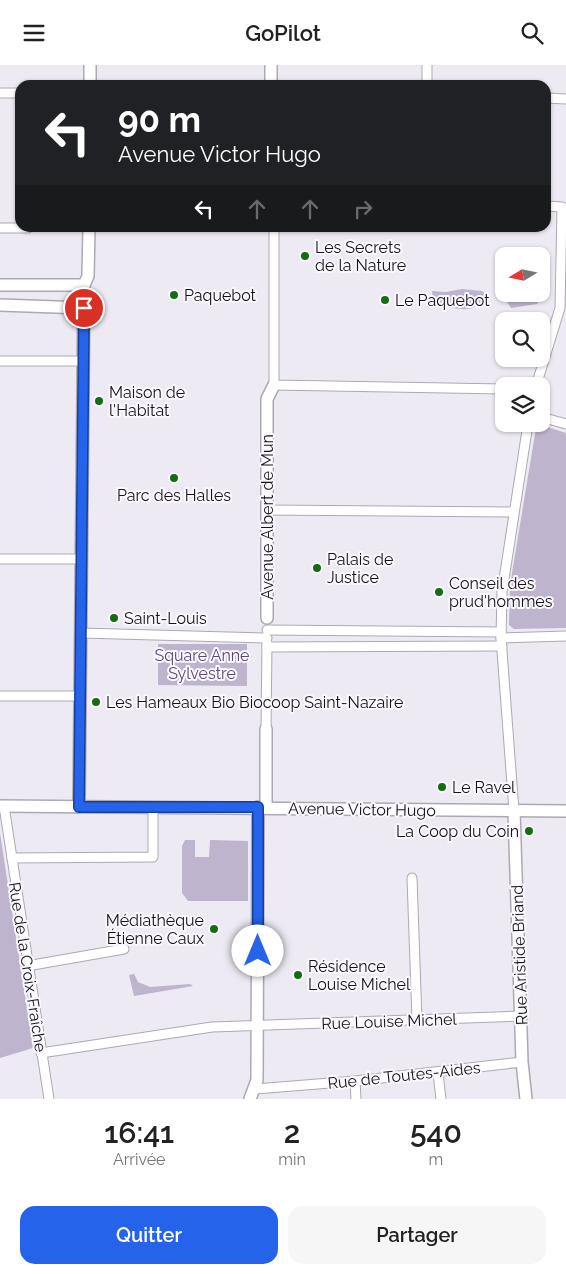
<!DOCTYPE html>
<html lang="fr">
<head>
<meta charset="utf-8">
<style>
  body { margin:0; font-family:Raleway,sans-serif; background:#f6f6f6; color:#222; height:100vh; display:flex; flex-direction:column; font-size:19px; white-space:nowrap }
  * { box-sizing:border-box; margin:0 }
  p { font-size:16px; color:#767676 }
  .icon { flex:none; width:28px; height:28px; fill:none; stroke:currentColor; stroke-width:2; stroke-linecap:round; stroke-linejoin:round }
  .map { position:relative; height:1034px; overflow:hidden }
  .sheet { display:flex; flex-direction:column; background:#fff; flex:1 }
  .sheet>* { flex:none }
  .top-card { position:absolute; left:15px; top:15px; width:536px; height:152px; border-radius:15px; box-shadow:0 1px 4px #0004; background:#202124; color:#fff; overflow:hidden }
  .needle { width:32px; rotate:260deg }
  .fabs { position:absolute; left:495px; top:182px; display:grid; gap:10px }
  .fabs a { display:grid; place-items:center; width:55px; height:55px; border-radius:10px; background:#fff; box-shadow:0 1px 4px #0004; font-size:25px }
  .pin { position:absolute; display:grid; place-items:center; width:42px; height:42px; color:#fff; margin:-21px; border:2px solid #fff; border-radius:50%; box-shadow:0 1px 5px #0007 }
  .me { position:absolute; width:55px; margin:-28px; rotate:0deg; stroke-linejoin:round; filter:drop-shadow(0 0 4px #0008) }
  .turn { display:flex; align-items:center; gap:18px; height:105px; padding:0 20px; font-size:22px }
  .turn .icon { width:65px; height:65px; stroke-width:2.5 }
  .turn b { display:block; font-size:35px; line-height:42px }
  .lanes { display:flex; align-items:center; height:48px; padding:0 20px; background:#0003; justify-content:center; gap:25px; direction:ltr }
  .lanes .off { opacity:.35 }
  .eta { display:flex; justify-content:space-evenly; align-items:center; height:85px; text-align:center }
  .eta b { font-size:30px; font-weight:600; line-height:35px }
  .primary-button { display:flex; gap:10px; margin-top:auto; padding:10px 20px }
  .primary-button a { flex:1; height:58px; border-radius:15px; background:#2563eb; color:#fff; font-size:20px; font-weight:600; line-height:58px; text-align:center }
  .primary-button a+a { background:#f6f6f6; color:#222 }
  header { display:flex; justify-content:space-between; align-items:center; height:65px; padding:0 20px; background:#fff; font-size:22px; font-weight:600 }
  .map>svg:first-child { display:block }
  .green { fill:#beb4cd }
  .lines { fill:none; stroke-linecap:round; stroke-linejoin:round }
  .minor-casing { stroke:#ada9b2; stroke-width:11 }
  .tertiary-casing { stroke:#ada9b2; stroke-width:14 }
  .minor { stroke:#fff; stroke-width:9 }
  .tertiary { stroke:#fff; stroke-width:11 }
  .route-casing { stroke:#184099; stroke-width:12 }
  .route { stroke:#2563eb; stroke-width:9 }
  .poi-dot { fill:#166c14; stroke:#faf8fe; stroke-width:2 }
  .labels { text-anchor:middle; stroke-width:4; stroke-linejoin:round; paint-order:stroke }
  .poi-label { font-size:16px; fill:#141316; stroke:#faf8fe; text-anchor:start }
  .street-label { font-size:16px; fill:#141316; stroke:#faf8fe }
  .park-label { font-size:16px; fill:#5d4778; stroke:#faf8fe }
</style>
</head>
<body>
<header><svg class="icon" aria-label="menu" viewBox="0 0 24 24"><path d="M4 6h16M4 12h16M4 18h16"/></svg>GoPilot<svg class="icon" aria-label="search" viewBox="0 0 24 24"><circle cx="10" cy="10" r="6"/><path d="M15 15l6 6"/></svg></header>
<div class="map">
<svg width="566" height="1034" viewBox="0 0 566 1034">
  <rect width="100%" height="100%" fill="#edeaf3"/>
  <g class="green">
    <path d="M462 224 482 226 489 232C486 237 483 236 479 239 465 251 447 238 434 243L432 226 446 227Z"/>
    <path d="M516 229H539L540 232 537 239 511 243 507 237Z"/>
    <path d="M541 360 566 368V563L514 564 509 560 510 520 536 363Z"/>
    <path d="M158 579H247V621L158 620Z"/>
    <path d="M0 768 33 983 0 993Z"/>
    <path d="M185 775H195V792H209L210 775 248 776V836H188L182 828V781Z"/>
    <path d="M134 909 138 917 150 922 190 919 193 921 134 931 129 910Z"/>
  </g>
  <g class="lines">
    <defs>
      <g id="minor">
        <path d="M427 20V0"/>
        <path d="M0 28H20"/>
        <path d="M546 33 566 34"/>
        <path d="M274 162V320L504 324"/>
        <path d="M0 163H28"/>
        <path d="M0 296H84"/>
        <path d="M536 321 560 243 562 142 546 141"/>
        <path d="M541 352 566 359"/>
        <path d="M267 445 514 447"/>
        <path d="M0 494H82"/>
        <path d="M267 565 501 567"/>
        <path d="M81 568 267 573"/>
        <path d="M501 573 566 571"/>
        <path d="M267 582 502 581"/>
        <path d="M0 631H80"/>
        <path d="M266 664 267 578"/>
        <path d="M4 741 49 1034"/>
        <path d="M514 746 501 573 502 527 528 359"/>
        <path d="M12 793 153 792V742"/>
        <path d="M412 813 417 955"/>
        <path d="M27 901 124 884"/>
        <path d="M41 988 212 962 521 951"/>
        <path d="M438 1008 441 1034"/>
        <path d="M355 1016 356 1034"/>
        <path d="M255 1024 355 1016 522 997"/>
      </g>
      <g id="tertiary">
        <path d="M90 20V0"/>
        <path d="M271 20V0"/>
        <path d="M0 220H84"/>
        <path d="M0 240 84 243"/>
        <path d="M267 553V334L274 320"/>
        <path d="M0 741 566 746"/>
        <path d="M79 742 84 220 88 211 89 162"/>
        <path d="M266 742V664"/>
        <path d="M514 746 522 997 526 1034"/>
        <path d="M250 1034 257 1015 258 742"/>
      </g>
    </defs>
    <use href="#minor" class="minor-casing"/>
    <use href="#tertiary" class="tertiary-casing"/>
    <use href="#minor" class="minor"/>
    <use href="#tertiary" class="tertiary"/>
  </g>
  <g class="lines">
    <defs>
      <path id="route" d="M84 243 79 742H258V886"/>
    </defs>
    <use href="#route" class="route-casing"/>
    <use href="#route" class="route"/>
  </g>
  <g class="poi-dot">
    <circle cx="305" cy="191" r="5"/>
    <circle cx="174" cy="230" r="5"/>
    <circle cx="385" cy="235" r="5"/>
    <circle cx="99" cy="336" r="5"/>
    <circle cx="174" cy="413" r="5"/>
    <circle cx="317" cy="503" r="5"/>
    <circle cx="439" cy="527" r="5"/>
    <circle cx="114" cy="553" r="5"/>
    <circle cx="96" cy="637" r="5"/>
    <circle cx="442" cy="722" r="5"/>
    <circle cx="529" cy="766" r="5"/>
    <circle cx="214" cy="864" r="5"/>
    <circle cx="298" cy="910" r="5"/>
  </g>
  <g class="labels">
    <g class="poi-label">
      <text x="315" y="188">Les Secrets<tspan x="315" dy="18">de la Nature</tspan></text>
      <text x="184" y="236">Paquebot</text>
      <text x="395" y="241">Le Paquebot</text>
      <text x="109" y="333">Maison de<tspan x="109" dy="18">l'Habitat</tspan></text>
      <text x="174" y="436" text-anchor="middle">Parc des Halles</text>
      <text x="327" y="500">Palais de<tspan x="327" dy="18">Justice</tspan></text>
      <text x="449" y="524">Conseil des<tspan x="449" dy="18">prud'hommes</tspan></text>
      <text x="124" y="559">Saint-Louis</text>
      <text x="106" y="643">Les Hameaux Bio Biocoop Saint-Nazaire</text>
      <text x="452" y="728">Le Ravel</text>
      <text x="519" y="772" text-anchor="end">La Coop du Coin</text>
      <text x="204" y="861" text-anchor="end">Médiathèque<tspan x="204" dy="18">Étienne Caux</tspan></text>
      <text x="308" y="907">Résidence<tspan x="308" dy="18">Louise Michel</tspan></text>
    </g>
    <g class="street-label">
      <text transform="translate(267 452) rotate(-90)" y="6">Avenue Albert de Mun</text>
      <text transform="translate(362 744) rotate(1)" y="6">Avenue Victor Hugo</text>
      <text transform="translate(519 890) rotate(-92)" y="6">Rue Aristide Briand</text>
      <text transform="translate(28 902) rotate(81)" y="6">Rue de la Croix-Fraîche</text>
      <text transform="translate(389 956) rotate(-2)" y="6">Rue Louise Michel</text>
      <text transform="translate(404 1010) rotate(-6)" y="6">Rue de Toutes-Aides</text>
    </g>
    <g class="park-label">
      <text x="202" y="596">Square Anne<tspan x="202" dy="18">Sylvestre</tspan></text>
    </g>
  </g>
</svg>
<div class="fabs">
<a><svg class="needle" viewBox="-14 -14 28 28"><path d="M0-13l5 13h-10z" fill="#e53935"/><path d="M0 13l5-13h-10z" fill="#767676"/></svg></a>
<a><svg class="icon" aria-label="search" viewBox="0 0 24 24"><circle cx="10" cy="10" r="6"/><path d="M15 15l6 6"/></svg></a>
<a><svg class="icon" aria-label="layers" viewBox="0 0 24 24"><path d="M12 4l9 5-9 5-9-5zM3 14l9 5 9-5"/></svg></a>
</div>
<div class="pin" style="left:84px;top:243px;background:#d93025"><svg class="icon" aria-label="arrive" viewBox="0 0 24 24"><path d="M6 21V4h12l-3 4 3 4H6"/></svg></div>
<svg class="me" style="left:258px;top:886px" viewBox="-20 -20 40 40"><circle r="19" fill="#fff"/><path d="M0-13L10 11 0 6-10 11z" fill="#2563eb"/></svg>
<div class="top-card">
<div class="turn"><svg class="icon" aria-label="left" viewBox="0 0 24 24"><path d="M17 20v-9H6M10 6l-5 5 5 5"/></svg><div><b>90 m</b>Avenue Victor Hugo</div></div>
<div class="lanes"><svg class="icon" aria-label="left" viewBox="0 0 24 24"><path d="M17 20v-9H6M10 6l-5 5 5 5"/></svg><svg class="icon off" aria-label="ahead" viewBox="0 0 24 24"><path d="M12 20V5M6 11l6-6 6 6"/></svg><svg class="icon off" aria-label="ahead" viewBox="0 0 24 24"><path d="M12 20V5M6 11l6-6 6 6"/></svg><svg class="icon off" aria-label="right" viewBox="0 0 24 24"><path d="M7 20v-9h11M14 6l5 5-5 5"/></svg></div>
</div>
</div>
<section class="sheet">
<div class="eta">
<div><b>16:41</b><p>Arrivée</p></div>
<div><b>2</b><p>min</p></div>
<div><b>540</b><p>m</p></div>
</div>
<div class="primary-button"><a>Quitter</a><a>Partager</a></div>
</section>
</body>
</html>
